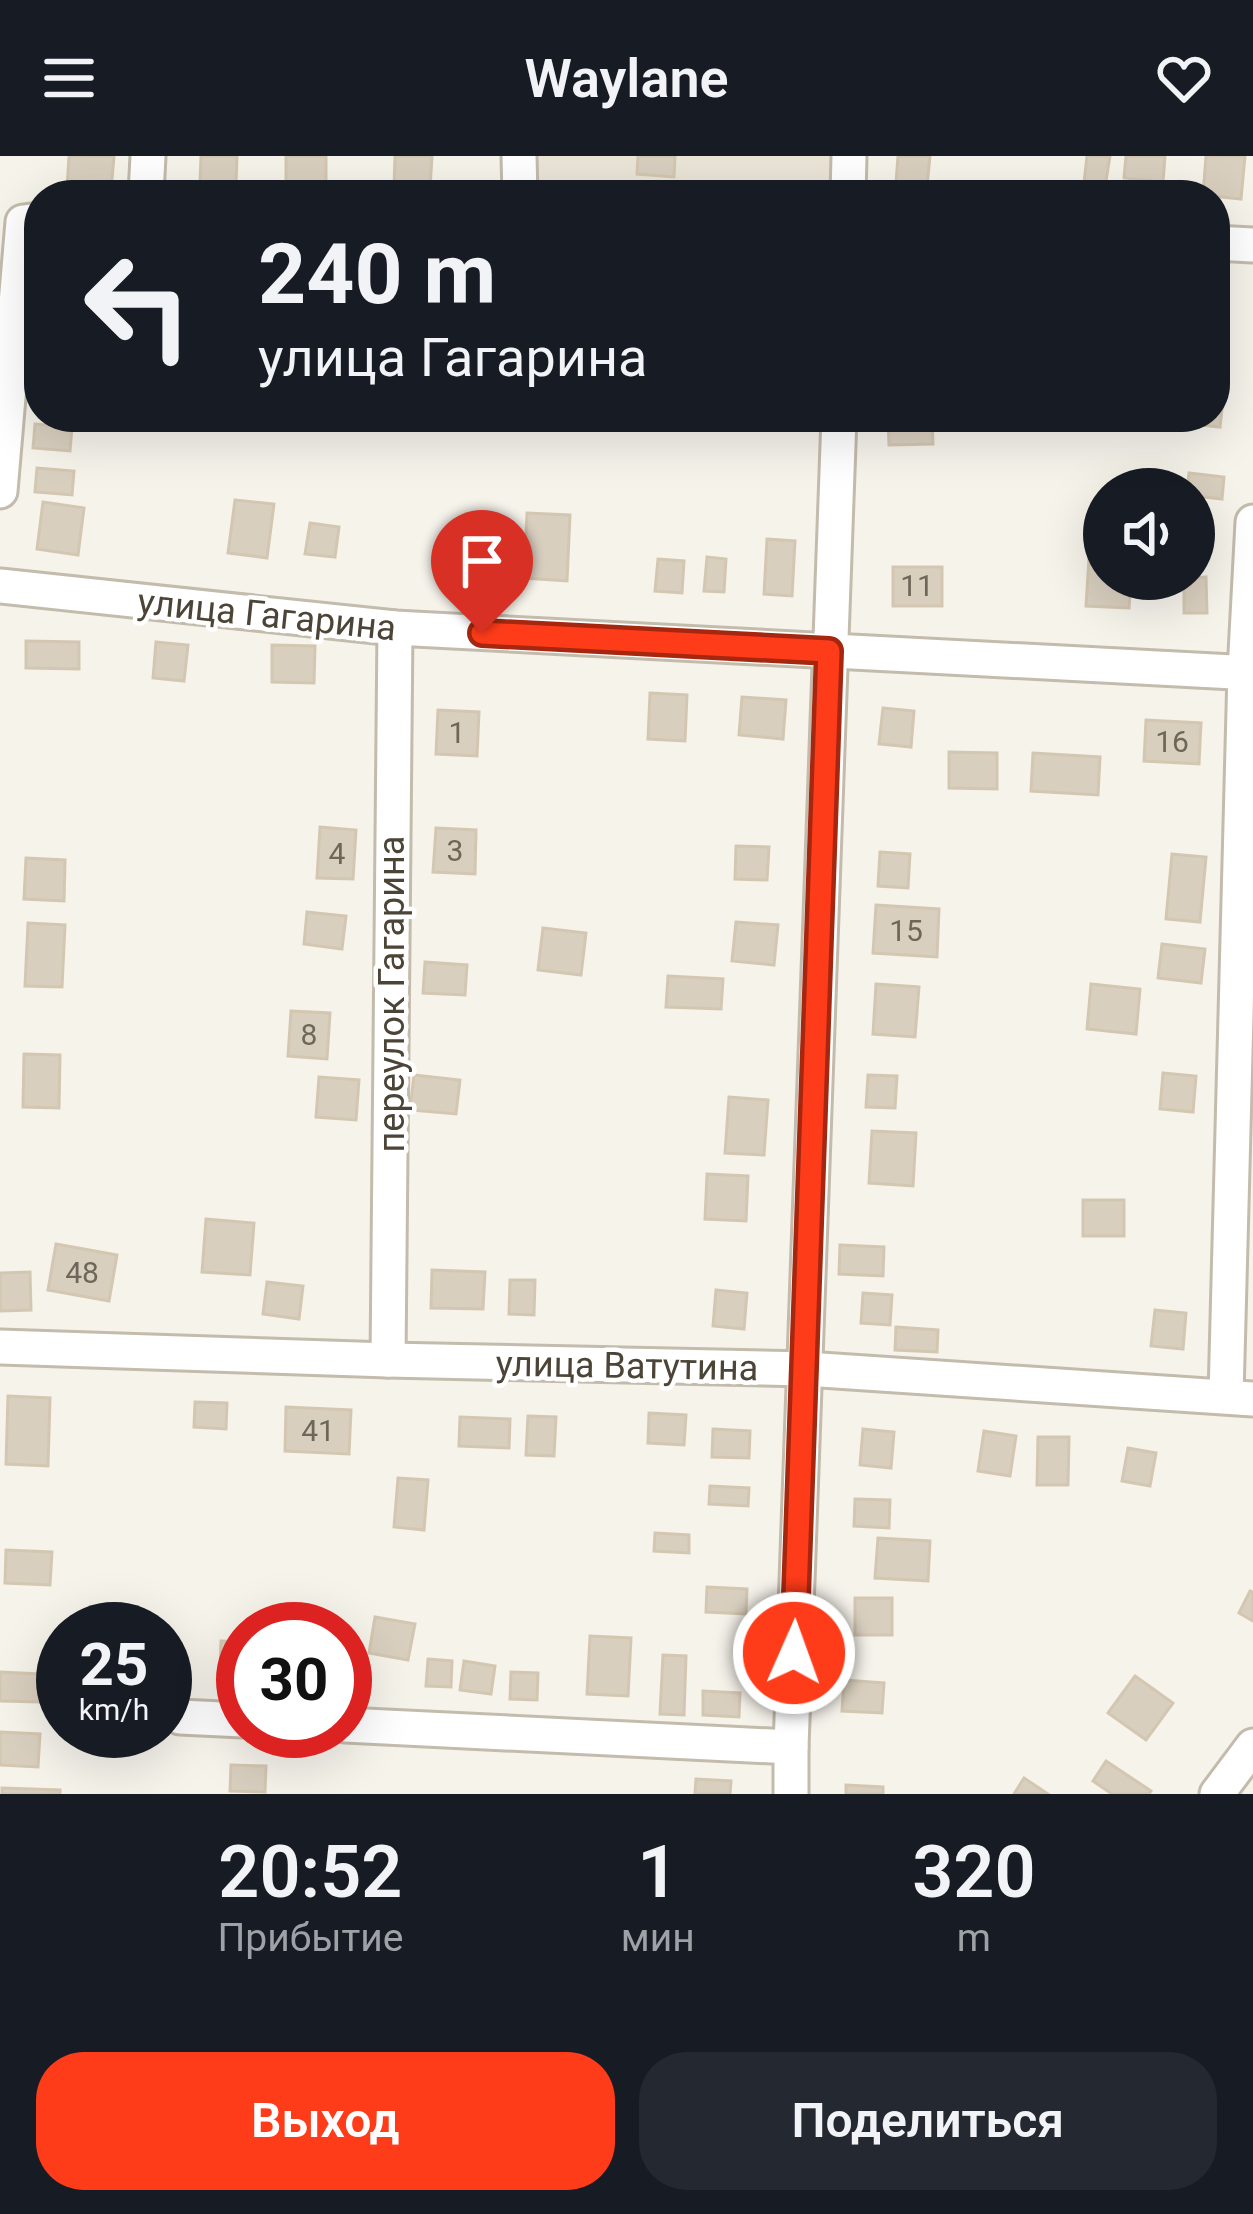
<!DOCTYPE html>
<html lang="ru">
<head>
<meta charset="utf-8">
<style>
  body { margin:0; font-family:Roboto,sans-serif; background:#242831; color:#f1f3f6; height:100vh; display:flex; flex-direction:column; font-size:45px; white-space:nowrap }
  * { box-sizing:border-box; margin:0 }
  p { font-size:39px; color:#9ea1a6 }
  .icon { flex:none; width:66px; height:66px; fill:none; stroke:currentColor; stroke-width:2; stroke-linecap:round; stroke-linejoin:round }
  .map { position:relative; height:1638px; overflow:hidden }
  .details { display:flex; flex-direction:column; background:#171b24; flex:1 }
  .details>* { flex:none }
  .guide { position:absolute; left:24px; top:24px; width:1206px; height:252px; border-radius:48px; box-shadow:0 12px 48px #0002; background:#171b24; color:#f1f3f6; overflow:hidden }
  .buttons { position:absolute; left:1083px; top:312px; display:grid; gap:24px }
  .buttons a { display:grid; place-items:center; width:132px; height:132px; border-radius:50%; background:#171b24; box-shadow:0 12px 48px #0002; font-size:60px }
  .speed { position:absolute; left:36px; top:1446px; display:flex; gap:24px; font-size:60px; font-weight:700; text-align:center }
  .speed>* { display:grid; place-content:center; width:156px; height:156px; border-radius:50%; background:#171b24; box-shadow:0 12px 48px #0002; line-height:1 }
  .speed small { font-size:30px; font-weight:400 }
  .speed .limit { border:18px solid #d22; background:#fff; color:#111 }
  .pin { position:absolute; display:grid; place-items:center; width:102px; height:102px; color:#fff; margin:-123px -51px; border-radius:50% 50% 50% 0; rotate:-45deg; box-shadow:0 0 12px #0007 }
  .pin .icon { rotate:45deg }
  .me { position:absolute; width:132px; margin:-66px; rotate:2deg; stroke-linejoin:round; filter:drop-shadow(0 0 9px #0008) }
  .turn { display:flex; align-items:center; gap:42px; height:252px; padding:0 36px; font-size:54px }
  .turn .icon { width:156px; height:156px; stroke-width:2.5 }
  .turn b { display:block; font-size:84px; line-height:102px }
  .eta { display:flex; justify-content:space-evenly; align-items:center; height:204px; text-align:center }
  .eta b { font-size:72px; font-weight:600; line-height:84px }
  .primary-button { display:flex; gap:24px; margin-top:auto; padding:24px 36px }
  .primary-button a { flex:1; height:138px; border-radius:48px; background:#ff3c19; color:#fff; font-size:48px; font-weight:600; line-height:138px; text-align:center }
  .primary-button a+a { background:#242831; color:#f1f3f6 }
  header { display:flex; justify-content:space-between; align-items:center; height:156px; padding:0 36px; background:#171b24; font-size:54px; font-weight:600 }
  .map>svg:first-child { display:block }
  .residential { fill:#ebe5d8 }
  .building { fill:#d9cfbf; stroke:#d4c7b1; stroke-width:3 }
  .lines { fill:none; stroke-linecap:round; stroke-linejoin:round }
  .minor-casing { stroke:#c3bbac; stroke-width:39 }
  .minor { stroke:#fff; stroke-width:33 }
  .route-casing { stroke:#a62710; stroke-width:30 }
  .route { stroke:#ff3c19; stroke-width:21 }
  .labels { text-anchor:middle; stroke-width:9; stroke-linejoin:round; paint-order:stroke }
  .number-label { font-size:30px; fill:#6e6759 }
  .street-label { font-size:36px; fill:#4b4437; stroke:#fff }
</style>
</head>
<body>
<header><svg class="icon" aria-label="menu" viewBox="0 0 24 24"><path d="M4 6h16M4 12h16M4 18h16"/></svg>Waylane<svg class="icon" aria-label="heart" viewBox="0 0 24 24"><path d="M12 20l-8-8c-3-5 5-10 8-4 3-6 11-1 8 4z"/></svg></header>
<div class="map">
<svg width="1253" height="1638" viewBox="0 0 1253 1638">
  <rect width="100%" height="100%" fill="#f6f3eb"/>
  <path class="residential" d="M525 0H833L832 35 827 39H540L525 24Z"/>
  <g class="building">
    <path d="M69 0H114L111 35 67 32Z"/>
    <path d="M201 0H237L236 28 200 27Z"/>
    <rect x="286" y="0" width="40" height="30"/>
    <path d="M395 0H432L430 33 394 30Z"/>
    <path d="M638 0H675L674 21 637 18Z"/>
    <path d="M898 0H930L927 30 896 27Z"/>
    <path d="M1087 0H1110L1105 31 1084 27Z"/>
    <path d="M1126 0H1165L1163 26 1124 22Z"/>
    <path d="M1206 0H1245L1241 43 1203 39Z"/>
    <path d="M1215 243 1223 244 1220 271 1181 267V261H1215Z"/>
    <path d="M888 261H932L933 288 889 289Z"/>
    <path d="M35 268 72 271 70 295 33 292Z"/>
    <path d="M37 312 74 315 72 339 35 336Z"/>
    <path d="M1189 317 1224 321 1222 343 1194 340V333H1187Z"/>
    <path d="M235 344 274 348 267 402 228 397Z"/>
    <path d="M43 346 84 352 78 399 37 393Z"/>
    <path d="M527 357 570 359 567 425 524 422Z"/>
    <path d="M310 367 339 371 335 401 305 398Z"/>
    <path d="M767 383 795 385 792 440 764 438Z"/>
    <path d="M446 384 477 388 474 419 442 416Z"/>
    <path d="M707 401 726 403 724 436 704 435Z"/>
    <path d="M1089 402 1104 403V423H1131L1129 452 1086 450Z"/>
    <path d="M658 403 684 405 682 437 655 435Z"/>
    <rect x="893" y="411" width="49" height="39"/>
    <path d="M1206 421 1207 457H1184V423Z"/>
    <path d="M26 485 79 486V513L26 512Z"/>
    <path d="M156 486 188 489 184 525 153 522Z"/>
    <path d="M272 489 315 490 314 527 272 526Z"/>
    <path d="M650 537 687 539 685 585 648 583Z"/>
    <path d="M742 541 786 544 783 583 739 579Z"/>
    <path d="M883 552 914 555 911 591 879 588Z"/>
    <path d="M438 554 479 556 477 600 436 598Z"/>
    <path d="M1146 564 1201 567 1199 608 1144 605Z"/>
    <path d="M949 596 997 597V633L949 632Z"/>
    <path d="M1033 597 1100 601 1098 639 1031 635Z"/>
    <path d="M320 671 356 674 353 723 317 722Z"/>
    <path d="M436 672 476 674 475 718 433 716Z"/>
    <path d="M736 690 769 691 767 724 735 723Z"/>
    <path d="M880 696 910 698 908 732 878 730Z"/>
    <path d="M1172 698 1206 701 1200 766 1166 763Z"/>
    <path d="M26 702 65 704 64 745 24 743Z"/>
    <path d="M876 749 939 753 937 801 873 797Z"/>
    <path d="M307 756 346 760 342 793 304 788Z"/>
    <path d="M736 766 778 769 774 809 732 805Z"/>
    <path d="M28 767 65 769 62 831 25 830Z"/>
    <path d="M543 772 586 777 581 819 538 814Z"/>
    <path d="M1162 788 1205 793 1201 827 1158 822Z"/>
    <path d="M425 806 467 809 465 839 423 837Z"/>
    <path d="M668 820 723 823 721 853 666 851Z"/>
    <path d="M876 828 919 831 915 881 873 878Z"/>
    <path d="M1091 828 1140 833 1136 878 1087 873Z"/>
    <path d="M291 855 330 857 327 903 288 900Z"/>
    <path d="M24 898 60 899 59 952 23 951Z"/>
    <path d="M1163 917 1196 920 1193 956 1160 953Z"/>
    <path d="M414 919 460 924 456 958 410 954Z"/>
    <path d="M868 919 897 920 895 952 866 951Z"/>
    <path d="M319 921 359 924 356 964 316 961Z"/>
    <path d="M729 941 768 944 764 999 725 997Z"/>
    <path d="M872 975 916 977 913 1030 869 1027Z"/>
    <path d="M707 1018 748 1020 746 1065 705 1063Z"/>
    <rect x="1083" y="1044" width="41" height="36"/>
    <path d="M206 1063 254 1067 250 1119 202 1116Z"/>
    <path d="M56 1088 117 1099 109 1145 48 1134Z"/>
    <path d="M840 1089 884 1091 883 1120 839 1118Z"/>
    <path d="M432 1114 485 1116 483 1153 431 1152Z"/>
    <path d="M30 1116 31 1154 0 1155V1117Z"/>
    <path d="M510 1124H535L534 1159 509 1158Z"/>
    <path d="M267 1126 303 1130 299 1163 263 1158Z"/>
    <path d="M716 1134 747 1137 744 1173 713 1170Z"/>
    <path d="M863 1137 892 1139 890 1169 861 1167Z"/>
    <path d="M1155 1154 1186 1157 1183 1193 1151 1190Z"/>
    <path d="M896 1171 938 1174 937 1196 895 1194Z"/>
    <path d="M8 1240 50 1242 48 1310 6 1308Z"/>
    <path d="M195 1246 227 1247 226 1273 194 1271Z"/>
    <path d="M286 1251 351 1254 349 1298 285 1295Z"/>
    <path d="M649 1257 686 1259 684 1289 648 1287Z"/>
    <path d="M528 1260 556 1261 554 1300 526 1299Z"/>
    <path d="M460 1261 510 1263 509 1292 459 1290Z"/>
    <path d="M713 1273 750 1275 749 1302 712 1301Z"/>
    <path d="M863 1273 894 1276 891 1312 860 1309Z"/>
    <path d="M984 1275 1016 1280 1010 1320 978 1315Z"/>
    <path d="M1038 1281H1069L1068 1329H1037Z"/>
    <path d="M1128 1292 1156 1297 1150 1330 1122 1325Z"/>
    <path d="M398 1322 428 1324 424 1374 394 1371Z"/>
    <path d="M710 1330 749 1332 748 1350 709 1348Z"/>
    <path d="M855 1343 890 1344 889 1372 854 1370Z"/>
    <path d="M655 1377 689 1379V1397L654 1395Z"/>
    <path d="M878 1382 930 1385 928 1425 875 1422Z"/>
    <path d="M6 1394 52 1396 50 1429 5 1427Z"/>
    <path d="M707 1431 747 1433 746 1458 706 1456Z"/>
    <path d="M1250 1435 1253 1436V1465L1239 1457Z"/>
    <rect x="855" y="1442" width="37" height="37"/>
    <path d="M375 1461 415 1468 408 1504 369 1497Z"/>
    <path d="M590 1480 631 1482 628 1540 587 1538Z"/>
    <path d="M221 1485 243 1486V1517H220Z"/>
    <path d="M663 1499 686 1500 684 1559 660 1558Z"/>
    <path d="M428 1503 452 1505 451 1531 426 1530Z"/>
    <path d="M464 1505 495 1510 491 1538 460 1534Z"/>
    <path d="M0 1516 40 1518 39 1546 0 1545Z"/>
    <path d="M511 1516 538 1517 537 1544 510 1543Z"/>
    <path d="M1135 1520 1173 1547 1146 1584 1108 1557Z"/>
    <path d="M844 1524 884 1527 882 1557 842 1555Z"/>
    <path d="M703 1535 740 1537 739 1561 703 1559Z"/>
    <path d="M0 1576 40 1578 38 1611 0 1609Z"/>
    <path d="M1106 1605 1151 1635 1149 1638H1112L1093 1625Z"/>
    <path d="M231 1609 266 1610 265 1636 230 1635Z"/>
    <path d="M1024 1622 1048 1638H1014Z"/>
    <path d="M696 1623 731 1625 730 1638H695Z"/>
    <path d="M846 1629 883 1631V1638H846Z"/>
    <path d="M2 1632 60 1634V1638H2Z"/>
  </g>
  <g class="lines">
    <defs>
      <g id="minor">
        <path d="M519 0 520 39"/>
        <path d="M146 39 148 0"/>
        <path d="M848 39 849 0"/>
        <path d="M1215 87 1253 89"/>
        <path d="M0 335 23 66 39 64"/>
        <path d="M0 430 395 472 1253 517"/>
        <path d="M0 1191 388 1204 806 1213 1253 1243"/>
        <path d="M388 1204 395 472"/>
        <path d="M1226 1240 1245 516 1253 366"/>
        <path d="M180 1561 243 1564"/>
        <path d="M345 1569 791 1591"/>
        <path d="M791 1638V1591L839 261"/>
        <path d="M1217 1638 1253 1590"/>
      </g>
    </defs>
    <use href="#minor" class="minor-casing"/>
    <use href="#minor" class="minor"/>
  </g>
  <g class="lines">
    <defs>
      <path id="route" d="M482 477 829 495 794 1497"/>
    </defs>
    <use href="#route" class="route-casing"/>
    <use href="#route" class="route"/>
  </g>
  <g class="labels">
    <g class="number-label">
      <text x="917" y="440">11</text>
      <text x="457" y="587">1</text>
      <text x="1172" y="596">16</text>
      <text x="455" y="705">3</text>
      <text x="337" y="708">4</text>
      <text x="906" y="785">15</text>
      <text x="309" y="889">8</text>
      <text x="82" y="1127">48</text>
      <text x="318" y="1285">41</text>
    </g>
    <g class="street-label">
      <text transform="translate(267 458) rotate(6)" y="13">улица Гагарина</text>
      <text transform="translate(391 838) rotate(-90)" y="13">переулок Гагарина</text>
      <text transform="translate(627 1209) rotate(1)" y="13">улица Ватутина</text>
    </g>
  </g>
</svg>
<div class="buttons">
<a><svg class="icon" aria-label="sound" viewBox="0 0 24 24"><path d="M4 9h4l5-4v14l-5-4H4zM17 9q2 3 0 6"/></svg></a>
</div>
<div class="speed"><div>25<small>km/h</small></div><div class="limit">30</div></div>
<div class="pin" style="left:482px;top:477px;background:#d93025"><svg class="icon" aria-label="arrive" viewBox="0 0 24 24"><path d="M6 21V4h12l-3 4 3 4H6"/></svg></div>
<svg class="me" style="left:794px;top:1497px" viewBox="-20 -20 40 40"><circle r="17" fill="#ff3c19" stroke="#fff" stroke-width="3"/><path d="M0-11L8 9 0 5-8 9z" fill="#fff"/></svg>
<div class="guide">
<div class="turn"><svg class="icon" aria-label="left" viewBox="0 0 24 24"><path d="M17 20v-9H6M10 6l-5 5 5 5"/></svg><div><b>240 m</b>улица Гагарина</div></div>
</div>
</div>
<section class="details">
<div class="eta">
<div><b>20:52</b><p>Прибытие</p></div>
<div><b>1</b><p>мин</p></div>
<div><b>320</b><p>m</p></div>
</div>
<div class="primary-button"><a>Выход</a><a>Поделиться</a></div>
</section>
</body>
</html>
